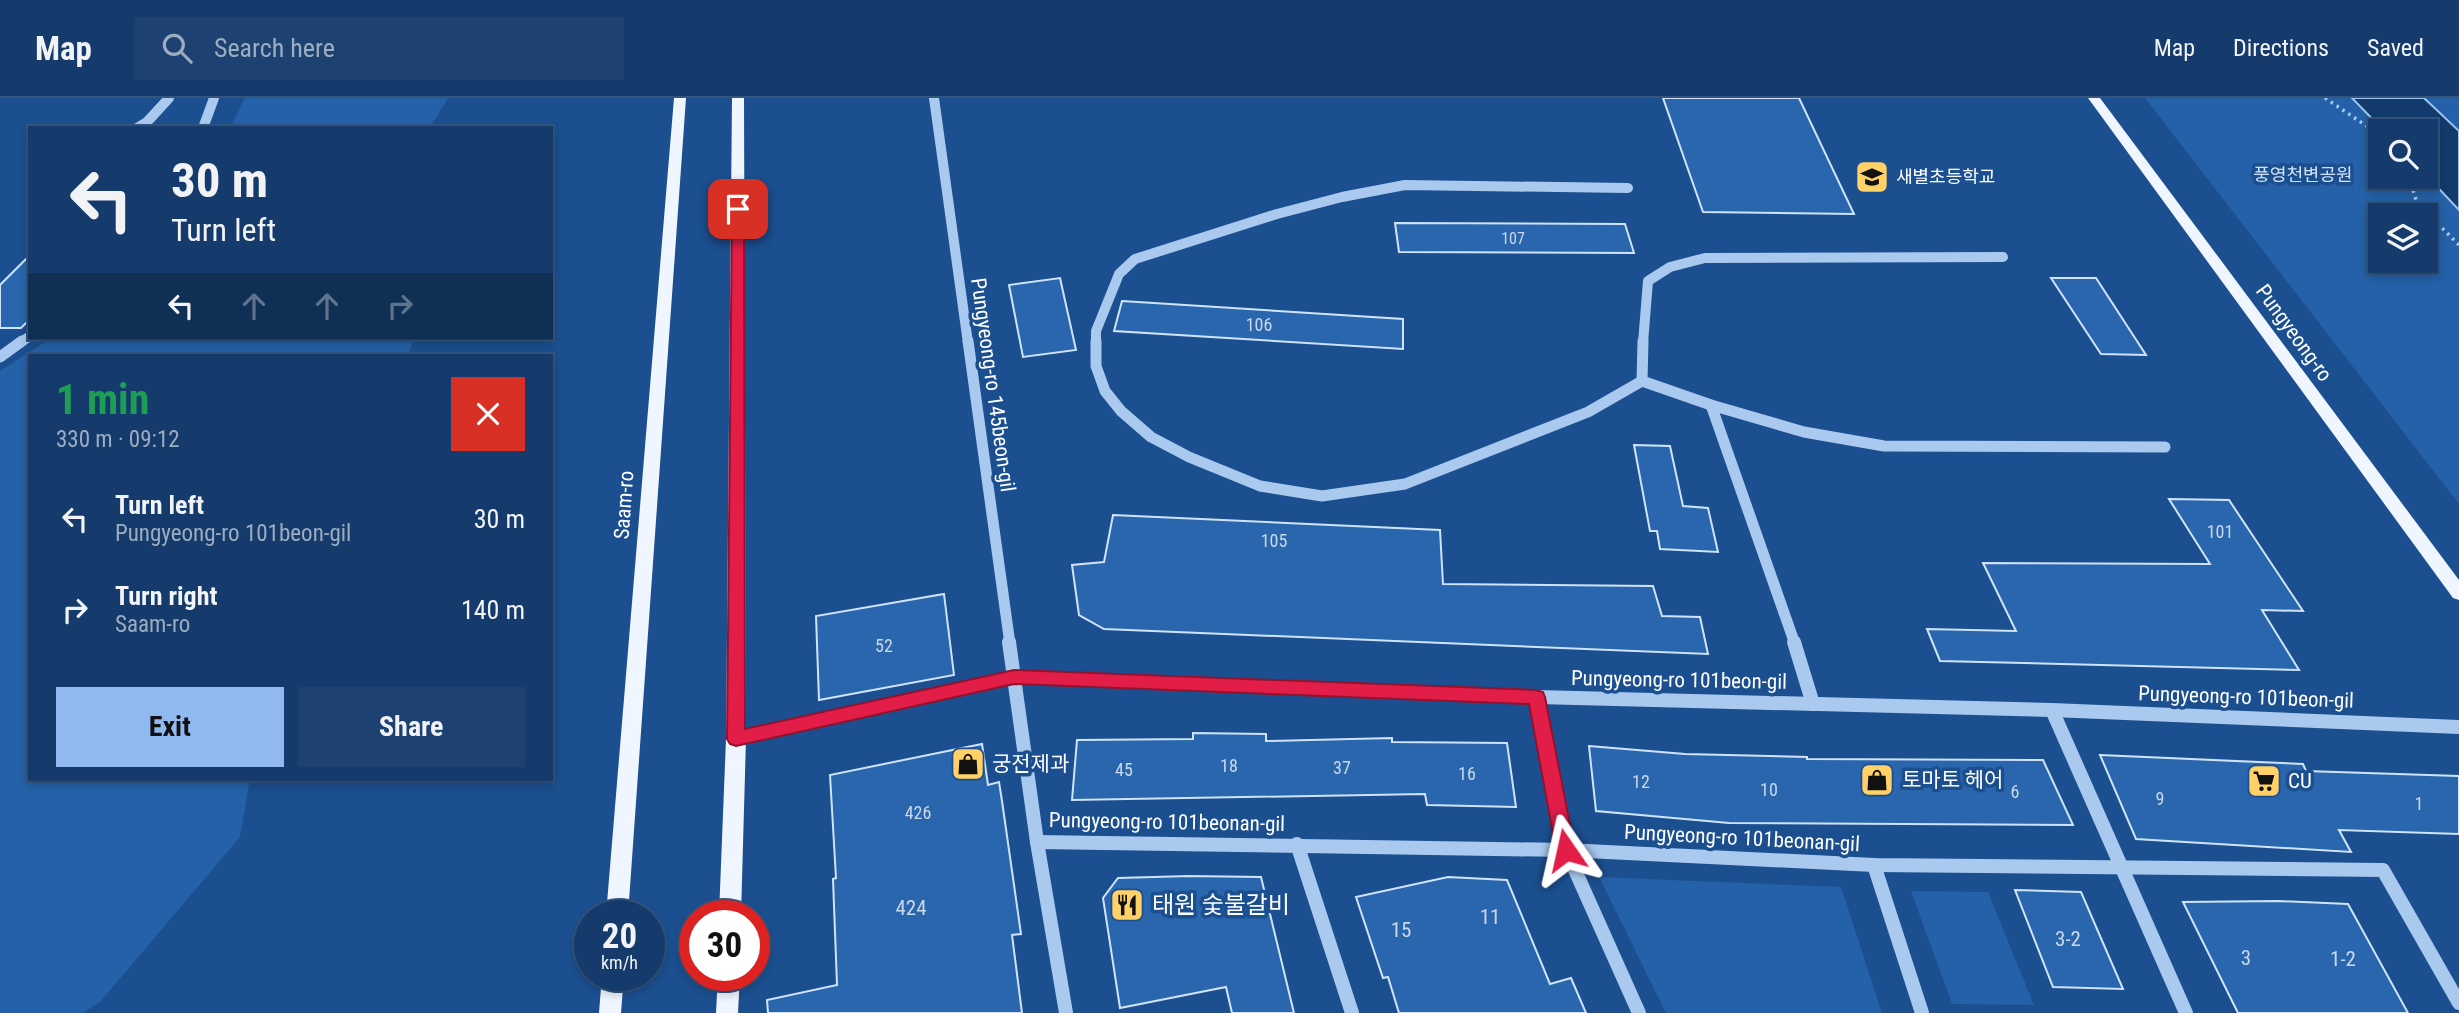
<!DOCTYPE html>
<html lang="en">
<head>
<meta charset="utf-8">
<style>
  body { margin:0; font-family:"Roboto Condensed","Noto Sans KR",sans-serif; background:#1d4271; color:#f1f3f6; height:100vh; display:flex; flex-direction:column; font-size:26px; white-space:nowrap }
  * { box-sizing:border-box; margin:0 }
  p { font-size:23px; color:#9dadc1 }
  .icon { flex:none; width:38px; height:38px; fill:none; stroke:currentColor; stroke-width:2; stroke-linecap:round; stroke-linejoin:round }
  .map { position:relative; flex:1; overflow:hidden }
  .side { position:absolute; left:28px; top:256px; width:525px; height:427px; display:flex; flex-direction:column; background:#143b6b; border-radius:0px; box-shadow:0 4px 10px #0003,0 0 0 2px #33557e }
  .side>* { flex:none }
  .top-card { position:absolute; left:28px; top:28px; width:525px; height:214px; border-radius:0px; box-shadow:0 4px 10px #0003,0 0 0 2px #33557e; background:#143b6b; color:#f1f3f6; overflow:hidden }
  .controls { position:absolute; left:2368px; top:21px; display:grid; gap:14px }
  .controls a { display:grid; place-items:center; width:70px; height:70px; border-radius:0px; background:#143b6b; box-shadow:0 4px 10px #0003,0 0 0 2px #33557e; font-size:35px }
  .speed { position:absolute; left:574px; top:802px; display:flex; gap:14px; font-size:35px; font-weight:700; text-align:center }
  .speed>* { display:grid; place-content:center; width:91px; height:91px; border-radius:50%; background:#143b6b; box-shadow:0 4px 10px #0003,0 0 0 2px #33557e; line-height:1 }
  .speed small { font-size:18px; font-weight:400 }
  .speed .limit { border:10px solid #d22; background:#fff; color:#111 }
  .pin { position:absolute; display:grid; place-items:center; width:60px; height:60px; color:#fff; margin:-30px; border-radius:14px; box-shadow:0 4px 10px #0006 }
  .me { position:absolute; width:77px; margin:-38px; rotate:349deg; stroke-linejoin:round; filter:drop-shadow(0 0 5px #0008) }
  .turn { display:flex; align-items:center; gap:24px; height:147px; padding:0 28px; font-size:32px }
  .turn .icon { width:91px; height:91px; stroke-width:2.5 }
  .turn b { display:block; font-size:49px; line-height:60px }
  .lanes { display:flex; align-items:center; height:66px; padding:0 28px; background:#0003; justify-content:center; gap:35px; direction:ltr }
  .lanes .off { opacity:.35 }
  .round { display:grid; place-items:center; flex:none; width:74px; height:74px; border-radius:0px; background:#1d4271 }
  .summary { display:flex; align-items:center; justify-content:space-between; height:119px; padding:0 28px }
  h1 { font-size:42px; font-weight:700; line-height:52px; color:#1e9e55 }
  .button { display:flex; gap:14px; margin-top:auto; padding:14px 28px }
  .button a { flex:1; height:80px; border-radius:0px; background:#90b9f0; color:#111; font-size:28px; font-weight:700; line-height:80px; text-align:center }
  .button a+a { background:#1d4271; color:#f1f3f6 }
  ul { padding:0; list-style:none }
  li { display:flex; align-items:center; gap:21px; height:91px; padding:0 28px }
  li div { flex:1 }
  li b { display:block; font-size:26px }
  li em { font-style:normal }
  header { display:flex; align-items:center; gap:42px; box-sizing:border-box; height:98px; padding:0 35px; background:#143b6b; border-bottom:2px solid #33557e }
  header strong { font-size:33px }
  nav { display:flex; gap:38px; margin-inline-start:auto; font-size:24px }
  .search { width:490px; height:63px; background:#1d4271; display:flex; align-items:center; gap:18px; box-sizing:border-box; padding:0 24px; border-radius:0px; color:#9dadc1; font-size:26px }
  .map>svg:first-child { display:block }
  .green { fill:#2461a8; fill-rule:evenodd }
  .water { fill:#123a6d; stroke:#9cc4f0; stroke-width:2 }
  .building { fill:#2a66ad; stroke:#cfe3fa; stroke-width:2 }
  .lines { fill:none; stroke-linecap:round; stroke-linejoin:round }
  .path { stroke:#a9c9ee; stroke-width:3.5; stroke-dasharray:2.5 4.5; stroke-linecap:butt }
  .minor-far2 { stroke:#a9c9ee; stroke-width:10 }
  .minor-far1 { stroke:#a9c9ee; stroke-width:11 }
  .minor { stroke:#a9c9ee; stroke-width:14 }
  .major { fill:#f0f6ff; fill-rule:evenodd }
  .route { fill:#e11d48; stroke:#92132f; stroke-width:2 }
  .labels { text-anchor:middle; stroke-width:7; stroke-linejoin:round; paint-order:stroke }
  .far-number-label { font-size:16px; fill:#cad9ea }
  .far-park-label { font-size:18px; fill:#cfe3fa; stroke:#1b4f8f }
  .far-poi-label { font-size:18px; fill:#fff; stroke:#1b4f8f; text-anchor:start }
  .number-label { font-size:18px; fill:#cad9ea }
  .street-label { font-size:21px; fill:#fff; stroke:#1b4f8f }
  .poi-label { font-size:21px; fill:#fff; stroke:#1b4f8f; text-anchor:start }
  .near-number-label { font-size:21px; fill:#cad9ea }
  .near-poi-label { font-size:24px; fill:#fff; stroke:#1b4f8f; text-anchor:start }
</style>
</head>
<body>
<header>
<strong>Map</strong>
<div class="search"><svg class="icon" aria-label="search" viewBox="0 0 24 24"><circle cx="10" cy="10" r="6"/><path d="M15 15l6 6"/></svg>Search here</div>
<nav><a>Map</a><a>Directions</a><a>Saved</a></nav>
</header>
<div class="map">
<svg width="2459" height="915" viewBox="0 0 2459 915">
  <rect width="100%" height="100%" fill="#1b4f8f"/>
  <g class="green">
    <path d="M245 0H448L430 30H230Z"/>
    <path d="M2145 0H2459V406ZM2380 33H2426V79H2380ZM2380 117H2426V163H2380Z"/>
    <path d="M51 240H413L409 257H30V681H250L240 739 101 903 83 915H0V273Z"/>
    <path d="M1599 779 1841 789 1882 915H1666Z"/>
    <path d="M1911 793 1988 794 2034 907 1952 906Z"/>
  </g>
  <path class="water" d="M2352 0H2424L2459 33V112L2426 77V33H2384Z"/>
  <g class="building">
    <path d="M1663 0H1799L1854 116 1703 114Z"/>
    <path d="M1395 125 1625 126 1634 155 1399 154Z"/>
    <path d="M30 157V221L21 230H0V187Z"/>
    <path d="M1060 180 1076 252 1023 259 1009 187Z"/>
    <path d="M2051 180H2096L2146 257 2101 256Z"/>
    <path d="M1122 203 1403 221V251L1114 233Z"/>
    <path d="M1634 347 1670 348 1683 408 1708 410 1718 454 1660 451 1657 433H1650Z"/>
    <path d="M2169 401 2229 402 2303 513 2262 512 2299 572 1940 563 1927 531 2016 533 1983 465 2210 466Z"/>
    <path d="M1113 417 1440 432 1443 486 1653 488 1662 518 1700 519 1708 556 1104 531 1079 517 1072 467 1104 464Z"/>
    <path d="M944 496 954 577 819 602 816 518Z"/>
    <path d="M1193 635 1266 636V643L1392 640V644L1507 645 1516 709 1427 707 1425 696 1072 702 1077 642 1193 641Z"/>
    <path d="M982 646 988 687 999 684 1002 703 1021 836 1012 837 1022 915H768L767 902 837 887 833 781 836 780 830 677Z"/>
    <path d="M1589 648 1685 656 1807 659V661L2043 662 2073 727 1729 725 1596 713Z"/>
    <path d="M2100 657 2303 666 2306 673 2459 678V736L2339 732 2351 754 2136 741Z"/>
    <path d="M1189 778 1261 779 1294 915H1232L1226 889 1120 910 1103 800 1118 780Z"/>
    <path d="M1448 779 1507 782 1550 886 1571 880 1586 915H1399L1388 879 1383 880 1356 799Z"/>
    <path d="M2015 792 2081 794 2123 891 2053 889Z"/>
    <path d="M2278 803 2348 806 2408 915H2238L2183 804Z"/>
  </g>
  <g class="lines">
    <g class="path">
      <path d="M2325 0 2380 37"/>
      <path d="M2409 79 2417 105 2459 147"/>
    </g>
    <g class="minor-far2">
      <path d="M934 0 968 245"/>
      <path d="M137 30 147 24 169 0"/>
      <path d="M203 30 214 0"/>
      <path d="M20 245 30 238"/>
      <path d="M1096 245V233L1119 176 1135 161 1277 116 1342 99 1405 87 1628 90"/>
      <path d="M1643 245 1648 183 1670 169 1705 160 2003 159"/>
    </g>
    <g class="minor-far1">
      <path d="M968 243 1010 546"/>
      <path d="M1096 243V268L1105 293 1121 313 1151 339 1189 359 1260 388 1322 398 1405 386 1588 314 1642 283 1711 307 1804 334 1884 348 2165 349"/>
      <path d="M0 259 22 243"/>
      <path d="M1642 283 1643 243"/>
      <path d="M1711 307 1795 546"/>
    </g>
    <g class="minor">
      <path d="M1009 544 1037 744 1066 915"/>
      <path d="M1794 544 1813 606"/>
      <path d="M1537 599 1566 752 1639 915"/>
      <path d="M2052 612 2186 915"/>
      <path d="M736 641 1014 579 1537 599 2052 612 2459 629"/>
      <path d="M1037 744 1566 752 1874 767 2383 772 2459 905"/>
      <path d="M1297 746 1352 915"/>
      <path d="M1874 767 1922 915"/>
    </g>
    <g class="major">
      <path d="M674 0H686L628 817H606Z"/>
      <path d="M732 0H744L746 641 741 817H719L726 641Z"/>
      <path d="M2088 0H2100L2459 482V502L2453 500Z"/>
      <path d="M602 877H624L621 915H599Z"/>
      <path d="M718 877H740L738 915H716Z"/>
    </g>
  </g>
  <path class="route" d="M738 108 744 111 745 631 1014 572 1536 592 1543 594 1545 599 1575 752 1572 758 1566 760 1559 758 1556 752 1529 606 1014 586 736 648 730 646 727 641 732 111Z"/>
  <defs>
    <symbol id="school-square" viewBox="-11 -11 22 22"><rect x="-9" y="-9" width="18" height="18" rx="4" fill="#ffd166" stroke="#1b4f8f"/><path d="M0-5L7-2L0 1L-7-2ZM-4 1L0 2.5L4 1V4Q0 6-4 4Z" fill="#111"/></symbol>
    <symbol id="shop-square" viewBox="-11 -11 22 22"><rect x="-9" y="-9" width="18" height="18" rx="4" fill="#ffd166" stroke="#1b4f8f"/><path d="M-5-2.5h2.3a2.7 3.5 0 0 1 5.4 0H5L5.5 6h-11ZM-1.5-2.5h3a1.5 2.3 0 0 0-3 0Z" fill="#111"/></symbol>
    <symbol id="supermarket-square" viewBox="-11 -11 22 22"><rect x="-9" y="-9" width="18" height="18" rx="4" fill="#ffd166" stroke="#1b4f8f"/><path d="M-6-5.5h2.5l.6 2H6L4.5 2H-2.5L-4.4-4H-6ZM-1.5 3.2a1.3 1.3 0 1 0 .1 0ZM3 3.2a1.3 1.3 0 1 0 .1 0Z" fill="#111"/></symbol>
    <symbol id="restaurant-square" viewBox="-11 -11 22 22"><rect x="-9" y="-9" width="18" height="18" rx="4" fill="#ffd166" stroke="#1b4f8f"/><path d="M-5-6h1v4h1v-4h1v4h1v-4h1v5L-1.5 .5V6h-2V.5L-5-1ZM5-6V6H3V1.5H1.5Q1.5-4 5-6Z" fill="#111"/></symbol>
  </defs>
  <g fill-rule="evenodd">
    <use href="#school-square" x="1853" y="60" width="38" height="38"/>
    <use href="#shop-square" x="949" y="647" width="38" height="38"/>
    <use href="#shop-square" x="1858" y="663" width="38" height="38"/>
    <use href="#supermarket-square" x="2245" y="664" width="38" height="38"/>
    <use href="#restaurant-square" x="1108" y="788" width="38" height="38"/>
  </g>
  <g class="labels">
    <g class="far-number-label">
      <text x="1513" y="146">107</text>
    </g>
    <g class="far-park-label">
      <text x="2303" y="83">풍영천변공원</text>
    </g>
    <g class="far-poi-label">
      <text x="1896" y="85">새별초등학교</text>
    </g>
    <g class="number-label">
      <text x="1259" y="233">106</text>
      <text x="2220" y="440">101</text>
      <text x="1274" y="449">105</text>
      <text x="884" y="554">52</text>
      <text x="1229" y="674">18</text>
      <text x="1342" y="676">37</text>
      <text x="1124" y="678">45</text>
      <text x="1467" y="682">16</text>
      <text x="1641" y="690">12</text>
      <text x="1769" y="698">10</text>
      <text x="2015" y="700">6</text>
      <text x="2160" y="707">9</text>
      <text x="2419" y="712">1</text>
      <text x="918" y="721">426</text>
    </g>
    <g class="street-label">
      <text transform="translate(2294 235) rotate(54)" y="7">Pungyeong-ro</text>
      <text transform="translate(993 287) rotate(82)" y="7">Pungyeong-ro 145beon-gil</text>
      <text transform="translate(624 407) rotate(-86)" y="7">Saam-ro</text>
      <text transform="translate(1679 582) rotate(1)" y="7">Pungyeong-ro 101beon-gil</text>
      <text transform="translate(2246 599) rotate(2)" y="7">Pungyeong-ro 101beon-gil</text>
      <text transform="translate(1167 724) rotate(1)" y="7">Pungyeong-ro 101beonan-gil</text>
      <text transform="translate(1742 740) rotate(3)" y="7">Pungyeong-ro 101beonan-gil</text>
    </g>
    <g class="poi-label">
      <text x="992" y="673">궁전제과</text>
      <text x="1902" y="689">토마토 헤어</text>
      <text x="2288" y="690">CU</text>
    </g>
    <g class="near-number-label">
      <text x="911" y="817">424</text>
      <text x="1490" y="826">11</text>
      <text x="1401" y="839">15</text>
      <text x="2068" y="848">3-2</text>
      <text x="2246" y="867">3</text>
      <text x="2343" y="868">1-2</text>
    </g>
    <g class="near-poi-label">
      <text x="1152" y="815">태원 숯불갈비</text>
    </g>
  </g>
</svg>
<div class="controls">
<a><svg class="icon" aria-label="search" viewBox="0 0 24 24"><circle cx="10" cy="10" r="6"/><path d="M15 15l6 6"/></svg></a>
<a><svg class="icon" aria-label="layers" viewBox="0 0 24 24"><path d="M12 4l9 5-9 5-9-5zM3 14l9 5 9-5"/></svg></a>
</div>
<div class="speed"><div>20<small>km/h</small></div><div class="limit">30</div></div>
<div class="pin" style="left:738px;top:111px;background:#d93025"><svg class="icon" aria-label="arrive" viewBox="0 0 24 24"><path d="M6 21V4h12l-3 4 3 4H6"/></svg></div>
<svg class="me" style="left:1566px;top:752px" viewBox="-20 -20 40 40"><path d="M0-17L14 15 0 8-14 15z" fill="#e11d48" stroke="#fff" stroke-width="4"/></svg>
<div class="top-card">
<div class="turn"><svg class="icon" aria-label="left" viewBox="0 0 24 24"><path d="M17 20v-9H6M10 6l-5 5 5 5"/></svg><div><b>30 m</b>Turn left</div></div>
<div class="lanes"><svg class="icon" aria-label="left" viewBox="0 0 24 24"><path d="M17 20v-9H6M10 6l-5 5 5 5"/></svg><svg class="icon off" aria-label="ahead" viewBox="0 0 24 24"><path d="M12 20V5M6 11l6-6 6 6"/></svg><svg class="icon off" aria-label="ahead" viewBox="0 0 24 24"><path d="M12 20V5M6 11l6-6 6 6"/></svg><svg class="icon off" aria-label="right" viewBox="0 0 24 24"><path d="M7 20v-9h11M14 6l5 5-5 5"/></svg></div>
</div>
<section class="side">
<div class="summary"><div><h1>1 min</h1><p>330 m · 09:12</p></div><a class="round" style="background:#d93025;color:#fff"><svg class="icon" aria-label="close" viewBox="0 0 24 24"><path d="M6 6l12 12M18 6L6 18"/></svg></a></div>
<ul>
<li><svg class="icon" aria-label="left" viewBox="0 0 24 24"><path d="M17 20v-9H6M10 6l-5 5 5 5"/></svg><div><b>Turn left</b><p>Pungyeong-ro 101beon-gil</p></div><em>30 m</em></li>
<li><svg class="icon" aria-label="right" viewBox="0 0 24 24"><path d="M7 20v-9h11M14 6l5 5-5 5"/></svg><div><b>Turn right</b><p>Saam-ro</p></div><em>140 m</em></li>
</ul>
<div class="button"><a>Exit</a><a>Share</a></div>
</section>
</div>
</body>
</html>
